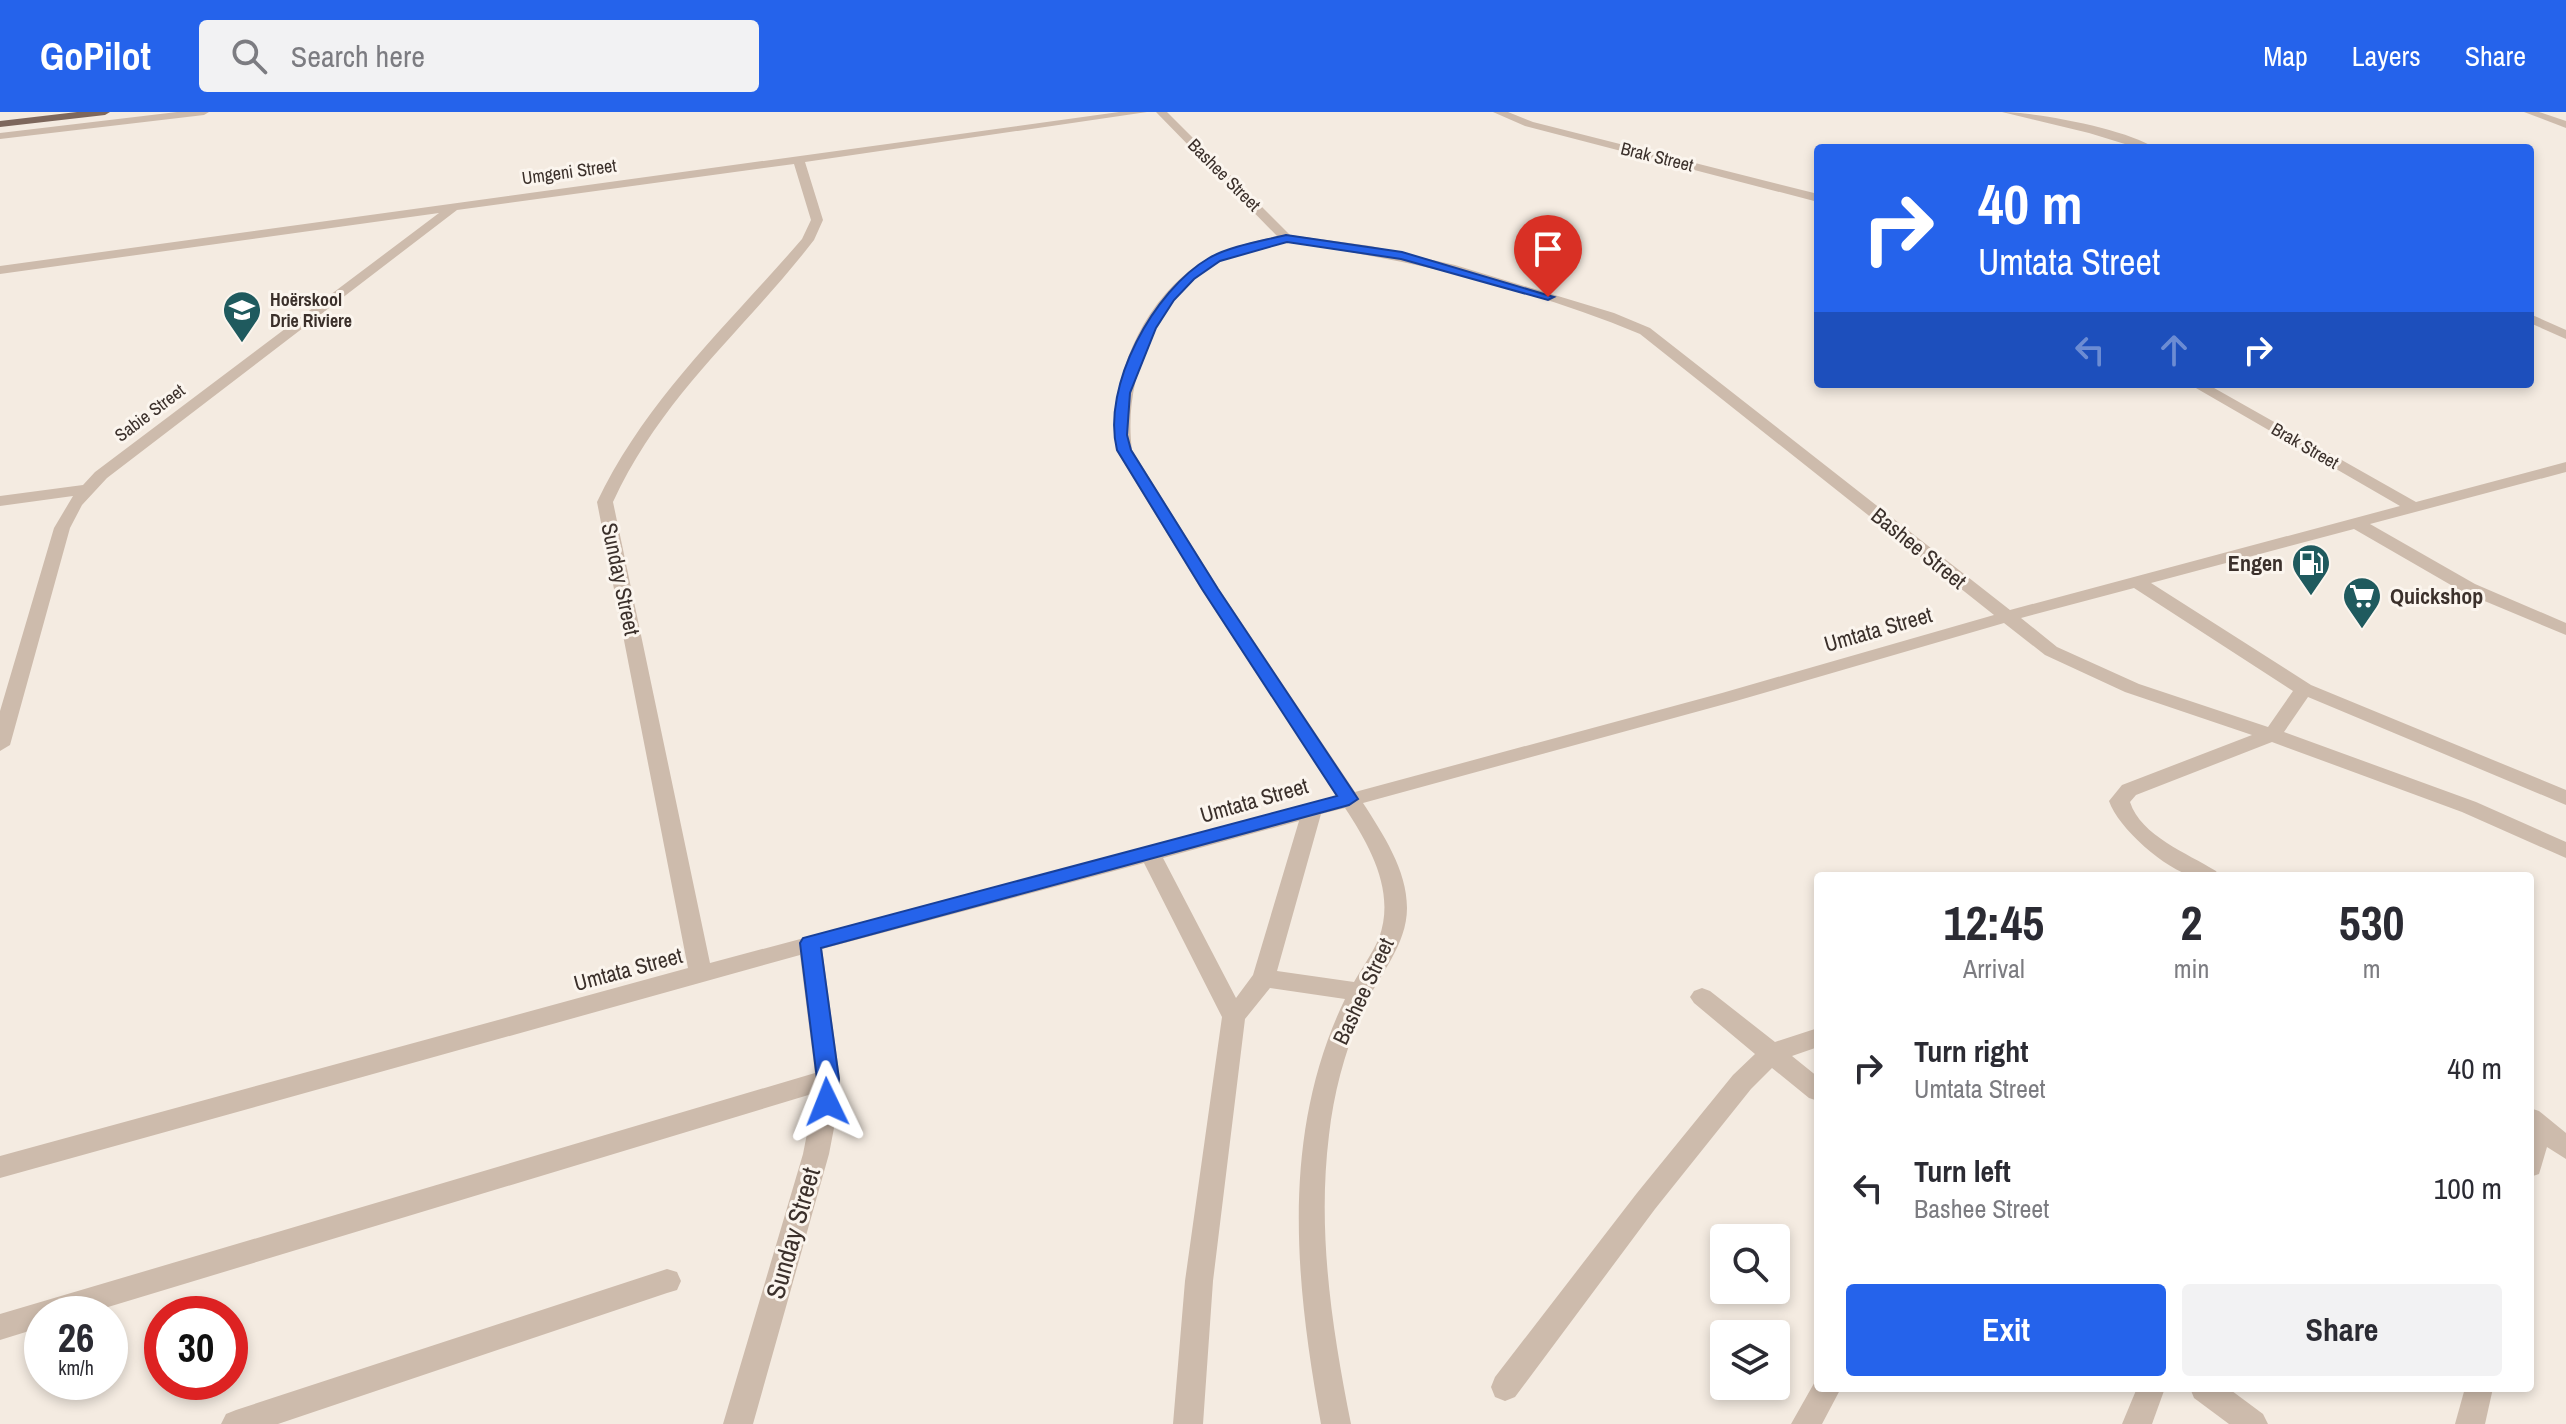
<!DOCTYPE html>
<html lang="en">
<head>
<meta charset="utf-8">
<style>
  body { margin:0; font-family:"Archivo Narrow",sans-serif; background:#f2f2f3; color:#2b2b33; height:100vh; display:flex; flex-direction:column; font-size:30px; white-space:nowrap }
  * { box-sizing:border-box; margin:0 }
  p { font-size:26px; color:#7c7c81 }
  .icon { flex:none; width:44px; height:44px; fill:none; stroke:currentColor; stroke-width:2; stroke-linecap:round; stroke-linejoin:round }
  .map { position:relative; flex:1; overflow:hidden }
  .details { position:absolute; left:1814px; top:760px; width:720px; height:520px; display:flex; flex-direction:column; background:#fff; border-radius:8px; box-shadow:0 4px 12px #0003 }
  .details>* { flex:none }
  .top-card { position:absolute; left:1814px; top:32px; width:720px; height:244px; border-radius:8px; box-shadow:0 4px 12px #0003; background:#2563eb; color:#fff; overflow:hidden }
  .fabs { position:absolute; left:1710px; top:1112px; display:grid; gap:16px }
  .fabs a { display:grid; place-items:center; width:80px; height:80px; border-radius:8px; background:#fff; box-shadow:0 4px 12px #0003; font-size:40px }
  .speed { position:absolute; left:24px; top:1184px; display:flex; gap:16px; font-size:40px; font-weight:700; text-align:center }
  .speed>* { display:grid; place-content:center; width:104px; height:104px; border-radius:50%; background:#fff; box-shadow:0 4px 12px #0003; line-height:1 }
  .speed small { font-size:20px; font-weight:400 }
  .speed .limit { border:12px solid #d22; background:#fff; color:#111 }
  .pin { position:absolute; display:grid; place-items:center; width:68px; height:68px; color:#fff; margin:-82px -34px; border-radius:50% 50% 50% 0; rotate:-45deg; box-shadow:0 0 8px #0007 }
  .pin .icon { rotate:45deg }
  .me { position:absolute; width:88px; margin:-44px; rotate:358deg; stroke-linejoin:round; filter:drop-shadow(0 0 6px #0008) }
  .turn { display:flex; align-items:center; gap:28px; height:168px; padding:0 32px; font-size:36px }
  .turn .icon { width:104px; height:104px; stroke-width:2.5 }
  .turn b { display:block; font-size:56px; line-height:68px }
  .lanes { display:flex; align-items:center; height:76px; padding:0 32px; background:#0003; justify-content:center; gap:40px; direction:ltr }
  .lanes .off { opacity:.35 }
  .eta { display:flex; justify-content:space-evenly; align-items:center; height:136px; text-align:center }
  .eta b { font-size:48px; font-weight:700; line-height:56px }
  .cta { display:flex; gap:16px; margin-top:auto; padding:16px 32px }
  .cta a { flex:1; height:92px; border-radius:8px; background:#2563eb; color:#fff; font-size:32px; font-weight:700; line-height:92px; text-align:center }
  .cta a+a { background:#f2f2f3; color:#2b2b33 }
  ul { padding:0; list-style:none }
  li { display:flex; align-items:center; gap:24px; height:120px; padding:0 32px }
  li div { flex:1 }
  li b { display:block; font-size:30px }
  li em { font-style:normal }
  header { display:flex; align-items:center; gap:48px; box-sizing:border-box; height:112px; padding:0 40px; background:#2563eb; color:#fff }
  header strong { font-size:38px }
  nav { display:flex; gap:44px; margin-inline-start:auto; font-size:28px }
  .search { width:560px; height:72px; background:#f2f2f3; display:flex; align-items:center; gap:20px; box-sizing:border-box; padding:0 28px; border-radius:8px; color:#7c7c81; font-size:30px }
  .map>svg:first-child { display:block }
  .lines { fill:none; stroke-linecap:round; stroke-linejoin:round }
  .minor { fill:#cdbbac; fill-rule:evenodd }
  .major { fill:#7d675c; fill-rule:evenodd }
  .route { fill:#2563eb; stroke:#184099; stroke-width:2 }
  .labels { text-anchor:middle; stroke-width:6; stroke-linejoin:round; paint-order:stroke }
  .far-street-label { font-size:18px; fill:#3b302b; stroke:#fbf5ee }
  .far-poi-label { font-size:18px; font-weight:bold; fill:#3b302b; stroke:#fbf5ee; text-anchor:start }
  .street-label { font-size:22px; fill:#3b302b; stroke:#fbf5ee }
  .poi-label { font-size:22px; font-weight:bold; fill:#3b302b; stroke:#fbf5ee; text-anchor:end }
  .near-street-label { font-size:26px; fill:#3b302b; stroke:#fbf5ee }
</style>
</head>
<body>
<header>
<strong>GoPilot</strong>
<div class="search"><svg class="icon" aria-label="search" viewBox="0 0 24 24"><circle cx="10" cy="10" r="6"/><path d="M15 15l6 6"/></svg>Search here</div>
<nav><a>Map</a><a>Layers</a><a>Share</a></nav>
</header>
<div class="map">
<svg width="2566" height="1312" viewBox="0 0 2566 1312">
  <rect width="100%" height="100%" fill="#f4ebe1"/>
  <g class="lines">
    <g class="minor">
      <path d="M177 0H209L204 3 0 27V21Z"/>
      <path d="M1119 0H1147L805 50 823 108 814 128C744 219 663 282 613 390L710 851 1337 684 1201 477 1116 338C1108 269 1142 188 1202 150 1224 136 1251 130 1277 124L1156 0H1167L1290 123 1371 134 1455 153 1614 201 1650 216 2010 498 2400 394 2189 272H2207L2416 390 2566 350V360L2370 412 2475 472 2566 511V523L2463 480 2354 417 2151 471 2311 573 2566 678V693L2308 585 2284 620 2476 690 2566 730V746L2462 700 2272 630 2136 683 2130 690C2141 724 2187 741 2216 759L2219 764C2211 764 2201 766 2193 764 2166 758 2118 716 2109 689L2122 673 2252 623 2125 580 2045 543 2004 511 1736 589 1363 691C1383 722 1407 758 1407 796 1407 833 1379 863 1364 895 1346 935 1334 979 1329 1023 1317 1120 1332 1217 1351 1312H1321C1295 1169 1280 1022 1345 887L1270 876 1245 907 1213 1169 1203 1312H1173L1185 1169 1222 905 1144 751 822 837 840 967 839 990 829 1042 753 1312H723L803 1042 815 981 85 1202H42V1215L0 1228V1202L815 961 800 843 0 1066V1044L688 856 597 390C646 287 729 212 802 127L811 108 794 52 457 98 107 366 82 393 70 416 10 633 0 639V599L54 416 73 384 0 394V384L83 373 95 360 439 101 0 162V154ZM1286 130C1406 147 1528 175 1640 222L1994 503 1722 581 1355 680 1219 477 1132 338C1123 271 1153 193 1211 155 1233 141 1260 135 1286 130ZM2134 476 2293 579 2268 615 2139 572 2057 535 2021 506ZM1345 696C1370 734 1396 780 1379 826 1372 842 1362 856 1354 870L1277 859 1321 702ZM1299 709 1253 863 1236 886 1163 746Z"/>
      <path d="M1493 0H1508L1533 10 1818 82V90L1525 14Z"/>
      <path d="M2002 0C2036 0 2127 17 2155 36H2138L2089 21Z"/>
      <path d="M2524 0H2539L2566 9V16Z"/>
      <path d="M2530 202 2566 218V227L2530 211Z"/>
      <path d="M1702 876 1710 879 1775 930 1818 916V935L1792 944 1818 965V989L1809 986 1772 956 1751 977 1655 1097 1515 1285 1505 1289 1495 1285 1491 1275 1495 1265 1637 1081 1733 963 1755 942 1694 891 1690 885 1694 879Z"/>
      <path d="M2530 996 2539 999 2566 1021V1047L2547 1035 2539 1062 2530 1065Z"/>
      <path d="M667 1157 677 1160 681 1169 677 1178 667 1181 278 1312H221L226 1302 236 1298Z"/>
      <path d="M1817 1266 1818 1276H1841L1822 1312H1791Z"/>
      <path d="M2137 1276H2165L2152 1312H2122Z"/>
      <path d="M2190 1276H2228L2263 1302 2268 1312H2229L2194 1286Z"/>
      <path d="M2465 1276H2493L2485 1312H2455Z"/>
    </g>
    <path class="major" d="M77 0H110L105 3 0 15V9Z"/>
  </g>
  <path class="route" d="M1286 123 1402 140 1554 185 1548 188 1401 147 1287 130 1220 149 1194 167 1174 188 1156 216 1130 281 1127 323 1131 338 1218 477 1358 687 1349 693 821 836 839 967 835 997 827 1000 819 997 816 990 817 967 800 831 803 826 1337 684 1202 477 1117 338C1101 274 1154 178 1209 146 1230 134 1262 129 1286 123Z"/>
  <defs>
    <symbol id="school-pin" viewBox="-11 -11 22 30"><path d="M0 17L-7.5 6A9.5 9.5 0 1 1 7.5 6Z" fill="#1f5a5e" stroke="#fbf5ee"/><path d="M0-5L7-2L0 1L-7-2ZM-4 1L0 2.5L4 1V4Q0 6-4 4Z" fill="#fff"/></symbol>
    <symbol id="fuel-pin" viewBox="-11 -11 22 30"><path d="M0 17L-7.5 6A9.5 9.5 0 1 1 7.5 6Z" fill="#1f5a5e" stroke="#fbf5ee"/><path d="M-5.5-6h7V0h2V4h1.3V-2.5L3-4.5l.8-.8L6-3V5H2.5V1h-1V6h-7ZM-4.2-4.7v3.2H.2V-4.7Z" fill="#fff"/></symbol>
    <symbol id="supermarket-pin" viewBox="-11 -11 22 30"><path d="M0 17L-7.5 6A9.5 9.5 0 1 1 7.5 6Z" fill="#1f5a5e" stroke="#fbf5ee"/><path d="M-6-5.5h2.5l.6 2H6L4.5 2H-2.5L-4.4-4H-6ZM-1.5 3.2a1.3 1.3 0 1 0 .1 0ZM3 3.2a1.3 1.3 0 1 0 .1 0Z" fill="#fff"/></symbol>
  </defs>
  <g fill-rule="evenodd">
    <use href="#school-pin" x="220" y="176" width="44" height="60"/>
    <use href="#fuel-pin" x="2289" y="429" width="44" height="60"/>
    <use href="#supermarket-pin" x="2340" y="462" width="44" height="60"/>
  </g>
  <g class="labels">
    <g class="far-street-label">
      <text transform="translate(1657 45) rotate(14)" y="6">Brak Street</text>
      <text transform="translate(569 60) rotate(-8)" y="6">Umgeni Street</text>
      <text transform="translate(1224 63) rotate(45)" y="6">Bashee Street</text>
      <text transform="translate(150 301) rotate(-37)" y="6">Sabie Street</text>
      <text transform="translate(2305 334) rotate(30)" y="6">Brak Street</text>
    </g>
    <g class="far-poi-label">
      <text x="270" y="194">Hoërskool<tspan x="270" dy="21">Drie Riviere</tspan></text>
    </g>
    <g class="street-label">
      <text transform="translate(1919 436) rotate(39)" y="8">Bashee Street</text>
      <text transform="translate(621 467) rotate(78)" y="8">Sunday Street</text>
      <text transform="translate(1878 517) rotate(-16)" y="8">Umtata Street</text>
      <text transform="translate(1254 688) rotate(-16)" y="8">Umtata Street</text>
      <text transform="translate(628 857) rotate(-15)" y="8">Umtata Street</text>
      <text transform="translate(1363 879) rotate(-65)" y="8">Bashee Street</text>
    </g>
    <g class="poi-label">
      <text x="2283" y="459">Engen</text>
      <text x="2390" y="492" text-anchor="start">Quickshop</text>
    </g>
    <g class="near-street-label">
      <text transform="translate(793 1121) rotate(-74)" y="9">Sunday Street</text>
    </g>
  </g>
</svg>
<div class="fabs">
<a><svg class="icon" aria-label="search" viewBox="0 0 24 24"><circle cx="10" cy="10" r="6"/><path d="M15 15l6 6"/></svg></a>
<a><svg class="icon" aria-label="layers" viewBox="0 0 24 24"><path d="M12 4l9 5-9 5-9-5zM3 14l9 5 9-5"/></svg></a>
</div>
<div class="speed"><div>26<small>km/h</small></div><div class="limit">30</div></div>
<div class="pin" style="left:1548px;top:185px;background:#d93025"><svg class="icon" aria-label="arrive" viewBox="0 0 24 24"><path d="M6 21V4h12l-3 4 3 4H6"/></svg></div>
<svg class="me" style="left:827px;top:990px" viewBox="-20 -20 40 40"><path d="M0-17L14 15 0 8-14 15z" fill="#2563eb" stroke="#fff" stroke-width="4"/></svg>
<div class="top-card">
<div class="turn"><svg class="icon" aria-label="right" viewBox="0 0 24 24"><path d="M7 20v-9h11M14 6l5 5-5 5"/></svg><div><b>40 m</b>Umtata Street</div></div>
<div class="lanes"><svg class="icon off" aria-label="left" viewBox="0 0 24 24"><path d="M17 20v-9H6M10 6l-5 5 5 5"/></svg><svg class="icon off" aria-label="ahead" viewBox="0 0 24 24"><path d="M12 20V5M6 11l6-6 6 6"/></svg><svg class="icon" aria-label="right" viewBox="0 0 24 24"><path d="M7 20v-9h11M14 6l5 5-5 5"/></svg></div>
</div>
<section class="details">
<div class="eta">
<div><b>12:45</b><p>Arrival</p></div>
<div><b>2</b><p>min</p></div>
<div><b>530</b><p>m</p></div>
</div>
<ul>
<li><svg class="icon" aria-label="right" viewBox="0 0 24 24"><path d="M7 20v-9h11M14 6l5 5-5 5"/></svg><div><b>Turn right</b><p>Umtata Street</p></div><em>40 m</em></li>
<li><svg class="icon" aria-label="left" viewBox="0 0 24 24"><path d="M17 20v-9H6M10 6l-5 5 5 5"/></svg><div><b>Turn left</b><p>Bashee Street</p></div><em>100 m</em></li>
</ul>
<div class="cta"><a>Exit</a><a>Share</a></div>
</section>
</div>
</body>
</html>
